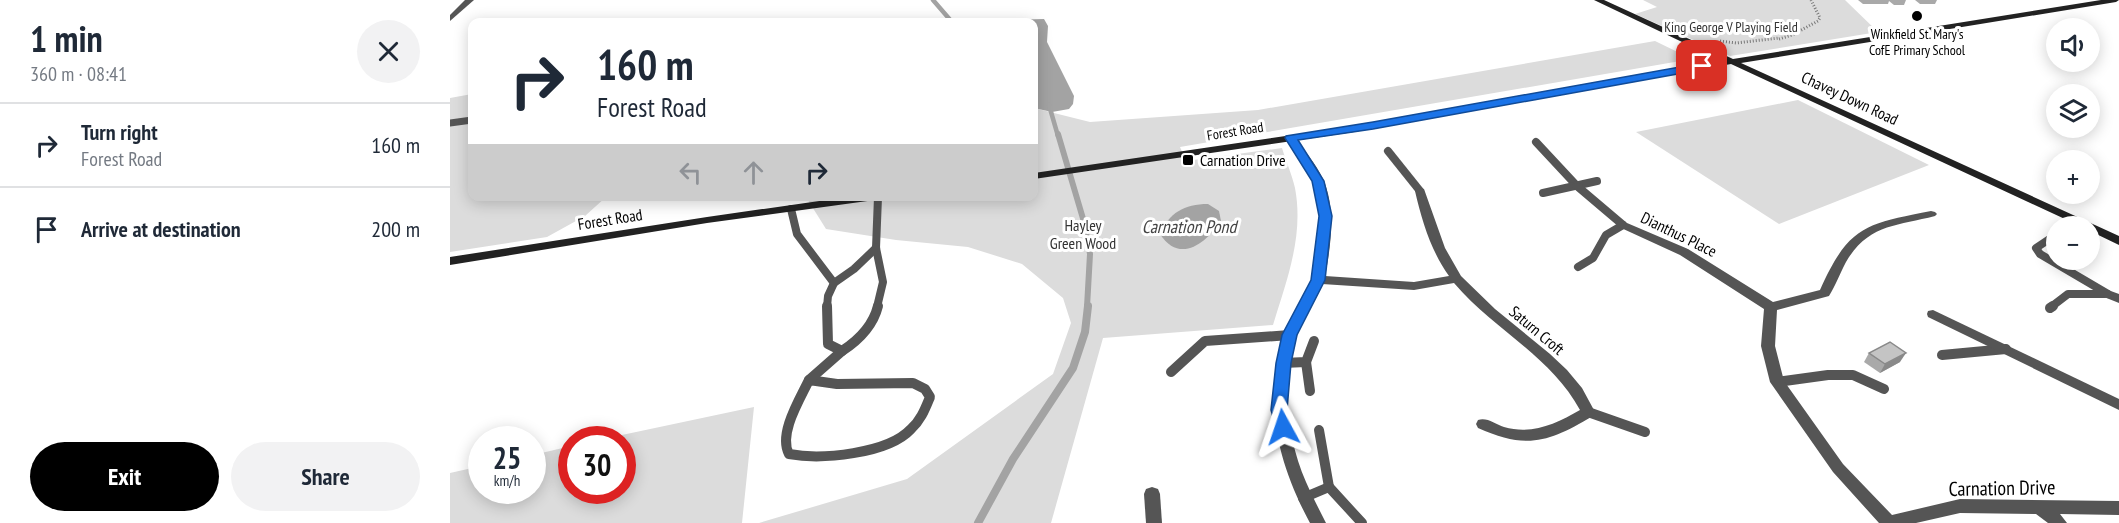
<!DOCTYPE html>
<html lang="en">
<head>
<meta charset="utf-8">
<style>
  body { margin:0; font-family:"PT Sans Narrow",sans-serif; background:#f2f2f3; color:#1f2937; height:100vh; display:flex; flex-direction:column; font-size:22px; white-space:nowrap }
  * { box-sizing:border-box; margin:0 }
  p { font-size:20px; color:#747a83 }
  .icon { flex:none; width:33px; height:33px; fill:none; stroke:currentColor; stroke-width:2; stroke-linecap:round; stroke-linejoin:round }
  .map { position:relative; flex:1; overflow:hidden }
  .sheet { display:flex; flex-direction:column; background:#fff; width:450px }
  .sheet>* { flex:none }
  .hud { position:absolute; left:18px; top:18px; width:570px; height:183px; border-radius:12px; box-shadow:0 3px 15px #0003; background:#fff; color:#1f2937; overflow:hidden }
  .tools { position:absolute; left:1596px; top:18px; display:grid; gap:12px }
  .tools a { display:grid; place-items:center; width:54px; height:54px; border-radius:50%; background:#fff; box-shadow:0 3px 15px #0003; font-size:30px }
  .speed { position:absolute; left:18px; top:426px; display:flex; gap:12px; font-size:30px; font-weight:700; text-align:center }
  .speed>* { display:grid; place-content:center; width:78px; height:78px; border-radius:50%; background:#fff; box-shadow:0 3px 15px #0003; line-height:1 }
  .speed small { font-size:15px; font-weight:400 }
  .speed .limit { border:9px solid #d22; background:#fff; color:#111 }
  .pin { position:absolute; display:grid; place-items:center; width:51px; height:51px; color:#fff; margin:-26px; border-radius:12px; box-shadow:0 3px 9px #0006 }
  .me { position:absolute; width:66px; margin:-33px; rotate:355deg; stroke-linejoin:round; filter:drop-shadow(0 0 4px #0008) }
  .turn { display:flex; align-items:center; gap:21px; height:126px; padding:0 30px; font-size:27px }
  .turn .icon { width:78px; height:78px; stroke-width:2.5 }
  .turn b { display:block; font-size:42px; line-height:51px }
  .lanes { display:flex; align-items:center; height:57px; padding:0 30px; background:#0003; justify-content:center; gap:30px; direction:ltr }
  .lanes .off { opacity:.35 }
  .round { display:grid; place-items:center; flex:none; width:63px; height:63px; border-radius:32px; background:#f2f2f3 }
  .headline { display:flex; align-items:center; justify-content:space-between; height:102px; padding:0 30px }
  h1 { font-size:36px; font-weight:700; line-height:45px }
  .action { display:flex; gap:12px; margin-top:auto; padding:12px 30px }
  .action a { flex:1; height:69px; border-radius:36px; background:#000; color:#fff; font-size:24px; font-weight:700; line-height:69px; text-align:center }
  .action a+a { background:#f2f2f3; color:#1f2937 }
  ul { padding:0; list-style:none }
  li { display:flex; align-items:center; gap:18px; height:84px; padding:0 30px; border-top:2px solid #e0e1e3 }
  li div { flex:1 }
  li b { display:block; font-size:22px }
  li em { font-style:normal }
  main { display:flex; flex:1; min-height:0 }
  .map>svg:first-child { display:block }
  .green { fill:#dcdcdc }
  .water { fill:#a3a3a3 }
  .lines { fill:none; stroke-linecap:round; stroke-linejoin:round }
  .stream-far2 { stroke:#a3a3a3; stroke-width:4.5 }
  .stream-far1 { stroke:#a3a3a3; stroke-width:6 }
  .stream { stroke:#a3a3a3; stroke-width:8 }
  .path { stroke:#777; stroke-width:3; stroke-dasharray:1 2; stroke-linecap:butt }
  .lane-far2 { stroke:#555; stroke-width:7 }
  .lane-far1 { stroke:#555; stroke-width:8 }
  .lane { stroke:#555; stroke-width:10 }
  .street { fill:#555; fill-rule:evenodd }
  .secondary { fill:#222; fill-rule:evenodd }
  .wall { fill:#a9a9a9 }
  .shaded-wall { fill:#898989 }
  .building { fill:#c4c4c4; stroke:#898989; stroke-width:1.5 }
  .route { fill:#1a73e8; stroke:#114b97; stroke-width:1.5 }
  .poi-dot { fill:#000; stroke:#fff; stroke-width:2 }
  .labels { text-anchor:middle; stroke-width:6; stroke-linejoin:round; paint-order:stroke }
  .far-park-label { font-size:14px; fill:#333; stroke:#fff }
  .far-poi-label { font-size:14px; fill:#000; stroke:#fff }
  .far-street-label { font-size:14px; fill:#000; stroke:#fff }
  .street-label { font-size:16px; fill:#000; stroke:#fff }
  .poi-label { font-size:16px; fill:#000; stroke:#fff; text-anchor:start }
  .park-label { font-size:16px; fill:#333; stroke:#fff }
  .water-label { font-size:18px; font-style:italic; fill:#444; stroke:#fff }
  .near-street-label { font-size:20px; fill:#000; stroke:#fff }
</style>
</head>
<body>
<main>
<section class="sheet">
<div class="headline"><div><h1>1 min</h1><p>360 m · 08:41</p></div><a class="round"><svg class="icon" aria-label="close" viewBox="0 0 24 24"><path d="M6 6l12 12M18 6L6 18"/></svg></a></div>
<ul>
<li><svg class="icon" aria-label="right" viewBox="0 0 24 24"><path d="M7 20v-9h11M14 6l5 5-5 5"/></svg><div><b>Turn right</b><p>Forest Road</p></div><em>160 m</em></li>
<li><svg class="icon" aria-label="arrive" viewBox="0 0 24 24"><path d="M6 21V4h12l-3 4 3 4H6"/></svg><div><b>Arrive at destination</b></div><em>200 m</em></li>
</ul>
<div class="action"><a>Exit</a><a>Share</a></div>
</section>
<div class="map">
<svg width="1669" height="523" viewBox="0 0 1669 523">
  <rect width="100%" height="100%" fill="#fff"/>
  <g class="green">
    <path d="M1193 0H1395L1428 32 1280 56 1185 14 1207 7Z"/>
    <path d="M1205 41 1242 59 730 147 736 161 832 148C836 161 842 175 845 188 854 236 837 279 823 325L653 338 601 523H309L457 479 603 374 621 323 613 298 572 264 518 247 446 240 376 229 356 197 584 196V108L640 122 808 110Z"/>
    <path d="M22 94V196L156 197 135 216 97 237 0 252V98Z"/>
    <path d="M1348 100 1479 165 1329 224 1186 132Z"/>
    <path d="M304 407 292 523H0V473L31 466 32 490H82L83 455 121 446 122 490H172V440L153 439Z"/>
  </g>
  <g class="water">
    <path d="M594 19 598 26 597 42 624 96 623 104 619 109 602 112 584 108V22H497Z"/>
    <path d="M758 204 769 211 771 221C757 242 730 265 710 234 719 213 734 204 758 204Z"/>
  </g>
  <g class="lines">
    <g class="stream-far2">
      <path d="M483 0 502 22"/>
      <path d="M599 105 608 136"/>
    </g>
    <path class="stream-far1" d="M608 134 634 222 640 254 637 307"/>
    <path class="stream" d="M528 523 563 459 623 368 635 332 638 306"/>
    <g class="path">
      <path d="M1329 39 1342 35 1368 21 1370 18 1361 0"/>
      <path d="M1270 41 1286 43 1329 38"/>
    </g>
    <path class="lane-far2" d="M0 123 22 120"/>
    <g class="lane-far1">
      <path d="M1086 142 1127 186"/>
      <path d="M938 151 970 191"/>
      <path d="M1093 193 1147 181"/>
      <path d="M341 209 347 234 384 283"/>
      <path d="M1598 240 1586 248 1590 254 1658 294"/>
      <path d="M426 248 433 282 427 307"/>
      <path d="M426 248 428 197"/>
      <path d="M1128 267 1143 258 1156 235 1173 225"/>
      <path d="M377 307 378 296 384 283 404 269 426 248"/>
      <path d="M1601 307 1618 294H1655"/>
    </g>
    <g class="lane">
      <path d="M377 306 378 344 392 351C409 340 423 326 428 306"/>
      <path d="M1600 308 1603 306"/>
      <path d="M1492 355 1556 349"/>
      <path d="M856 362 860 391"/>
      <path d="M833 363 856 362 864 341"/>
      <path d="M721 372 755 341 840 335"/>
      <path d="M359 380 387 384 463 383 475 389 480 397C475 409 471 420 461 429 438 454 371 460 339 454 328 434 350 399 359 380Z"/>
      <path d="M359 380 392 351"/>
      <path d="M1327 382 1378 375H1403L1434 389"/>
      <path d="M1138 412 1195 432"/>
      <path d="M869 430 879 487"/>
      <path d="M853 498 879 487 912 523"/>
    </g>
    <g class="street">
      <path d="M15 0H24L0 21V15Z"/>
      <path d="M840 135 844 136C853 150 866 163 873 179 886 207 881 247 875 276L964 282 999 276C981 251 972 221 965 191L970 188 974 189 995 248 1011 276 1045 309 1100 354 1117 370 1132 388 1145 412 1143 416C1099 442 1077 450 1028 428L1026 424 1028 420C1037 417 1045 424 1054 427 1082 435 1106 424 1130 410 1101 356 1043 329 1004 283L964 290 872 284C866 302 853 316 848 333 831 381 836 436 856 482 862 496 869 509 876 523H860C833 473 816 417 827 360 833 330 847 315 858 289 870 261 874 208 863 180 857 165 844 152 835 138Z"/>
      <path d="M1127 183 1131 184 1177 223 1238 249 1323 302 1370 290C1399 225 1416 224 1481 211L1485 212 1487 214 1485 216C1447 226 1418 224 1396 262 1390 273 1386 285 1379 296L1327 310 1325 346 1334 381 1393 464 1442 515 1510 499 1669 501V515L1610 514 1617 523H1598L1586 514 1510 513 1466 523H1429L1383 472 1320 382 1311 346 1314 309 1230 255 1169 227 1123 188 1122 186 1123 184Z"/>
      <path d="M1658 290 1669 294V303L1654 297 1652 294Z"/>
      <path d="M1483 310 1669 399V410L1478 317 1477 314 1478 311Z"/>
      <path d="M702 487 708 489 710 494 712 523H696L694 494 696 489Z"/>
    </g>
    <g class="secondary">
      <path d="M1144 0H1154L1283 59 1651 0H1669L1666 2 1291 63 1669 236V245L1640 231V226H1630L1281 64 904 132 584 179V173L904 126 1272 61Z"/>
      <path d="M404 196H437L432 199 257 223 0 265V257L257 217Z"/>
    </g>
  </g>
  <g class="wall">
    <path d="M1408 0H1456L1454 5H1444L1439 1 1438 4H1413Z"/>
    <path d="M1465 0H1487L1485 4H1470Z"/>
    <path d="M1419 353 1450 362 1430 373 1414 362Z"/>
  </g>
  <path class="shaded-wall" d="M1456 353 1450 362 1430 373 1435 364Z"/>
  <path class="building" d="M1440 342 1456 353 1435 364 1419 353Z"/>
  <path class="route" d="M1252 63 1257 66 1255 69 923 129 848 140 874 181 882 216 875 280 847 335 841 363 837 410 841 427 839 432 833 434 827 432 821 410 826 363 832 335 861 280 869 216 862 181 835 138 836 136 923 122Z"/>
  <g class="poi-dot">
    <circle cx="1467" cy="16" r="6"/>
    <rect x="732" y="154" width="12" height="12" rx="3"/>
  </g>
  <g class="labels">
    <g class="far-park-label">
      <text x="1281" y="32">King George V Playing Field</text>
    </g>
    <g class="far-poi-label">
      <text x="1467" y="39">Winkfield St. Mary's<tspan x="1467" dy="16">CofE Primary School</tspan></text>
    </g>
    <g class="far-street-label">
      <text transform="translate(785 131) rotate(-9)" y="5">Forest Road</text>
    </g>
    <g class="street-label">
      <text transform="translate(1400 98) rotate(25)" y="6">Chavey Down Road</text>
      <text transform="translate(160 219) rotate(-9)" y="6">Forest Road</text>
      <text transform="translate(1229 234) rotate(26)" y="6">Dianthus Place</text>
      <text transform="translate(1087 330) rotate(40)" y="6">Saturn Croft</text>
    </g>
    <g class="poi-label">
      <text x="750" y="166">Carnation Drive</text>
    </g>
    <g class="park-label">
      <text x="633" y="231">Hayley<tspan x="633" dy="18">Green Wood</tspan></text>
    </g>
    <g class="water-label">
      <text x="739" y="233">Carnation Pond</text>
    </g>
    <g class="near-street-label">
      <text transform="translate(1552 488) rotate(-1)" y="7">Carnation Drive</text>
    </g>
  </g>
</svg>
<div class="tools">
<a><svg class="icon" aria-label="sound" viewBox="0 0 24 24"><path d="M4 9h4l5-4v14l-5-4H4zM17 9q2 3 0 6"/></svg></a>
<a><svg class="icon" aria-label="layers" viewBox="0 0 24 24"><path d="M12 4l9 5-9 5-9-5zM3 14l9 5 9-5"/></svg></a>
<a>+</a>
<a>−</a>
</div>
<div class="speed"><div>25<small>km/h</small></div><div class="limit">30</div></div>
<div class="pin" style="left:1252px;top:66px;background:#d93025"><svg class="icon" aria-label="arrive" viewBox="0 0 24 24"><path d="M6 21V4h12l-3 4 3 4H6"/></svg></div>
<svg class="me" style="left:833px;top:427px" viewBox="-20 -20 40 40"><path d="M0-17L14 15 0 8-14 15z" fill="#1a73e8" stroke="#fff" stroke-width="4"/></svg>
<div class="hud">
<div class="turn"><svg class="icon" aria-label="right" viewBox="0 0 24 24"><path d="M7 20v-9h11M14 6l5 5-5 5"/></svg><div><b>160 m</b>Forest Road</div></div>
<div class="lanes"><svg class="icon off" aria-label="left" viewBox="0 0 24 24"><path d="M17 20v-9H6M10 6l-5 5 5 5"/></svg><svg class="icon off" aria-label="ahead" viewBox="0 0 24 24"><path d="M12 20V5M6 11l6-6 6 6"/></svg><svg class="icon" aria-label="right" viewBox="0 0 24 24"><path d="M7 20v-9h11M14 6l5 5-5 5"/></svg></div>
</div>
</div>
</main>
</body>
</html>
